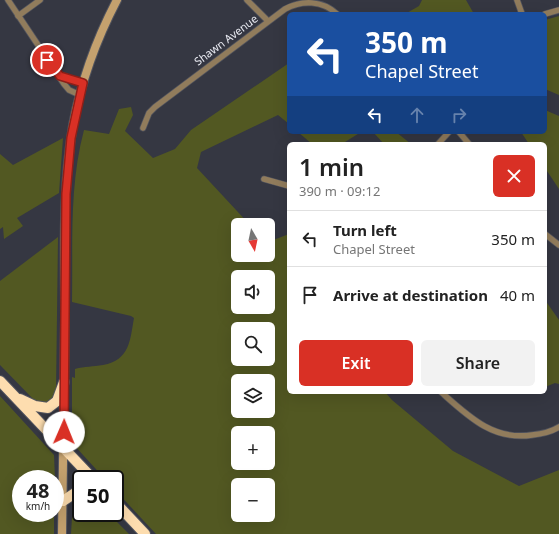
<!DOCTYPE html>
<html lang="en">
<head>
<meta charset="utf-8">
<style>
  body { margin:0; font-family:"Noto Sans",sans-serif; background:#f2f2f2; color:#222; height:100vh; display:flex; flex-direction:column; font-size:15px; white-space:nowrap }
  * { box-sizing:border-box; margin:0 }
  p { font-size:13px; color:#767676 }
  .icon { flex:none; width:22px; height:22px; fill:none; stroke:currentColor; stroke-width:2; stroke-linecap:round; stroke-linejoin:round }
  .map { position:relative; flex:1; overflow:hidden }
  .sheet { position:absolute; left:287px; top:142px; width:260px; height:252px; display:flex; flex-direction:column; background:#fff; border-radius:6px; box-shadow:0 4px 16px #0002 }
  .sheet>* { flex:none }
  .top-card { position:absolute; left:287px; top:12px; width:260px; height:122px; border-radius:6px; box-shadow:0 4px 16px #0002; background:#1a4fa0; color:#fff; overflow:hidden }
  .needle { width:26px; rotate:171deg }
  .fabs { position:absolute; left:231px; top:218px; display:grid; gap:8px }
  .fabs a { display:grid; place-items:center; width:44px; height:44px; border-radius:6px; background:#fff; box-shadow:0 4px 16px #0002; font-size:20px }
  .speed { position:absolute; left:12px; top:470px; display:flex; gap:8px; font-size:20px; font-weight:700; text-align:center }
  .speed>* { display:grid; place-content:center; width:52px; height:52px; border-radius:50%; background:#fff; box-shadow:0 4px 16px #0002; line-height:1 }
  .speed small { font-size:10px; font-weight:400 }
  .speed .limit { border:2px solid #111; border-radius:6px; background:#fff; color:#111 }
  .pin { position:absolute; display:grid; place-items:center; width:34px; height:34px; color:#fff; margin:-17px; border:2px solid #fff; border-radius:50%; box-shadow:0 1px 4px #0007 }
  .me { position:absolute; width:44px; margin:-22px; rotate:1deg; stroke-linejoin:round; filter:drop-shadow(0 0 3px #0008) }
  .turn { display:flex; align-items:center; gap:14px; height:84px; padding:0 12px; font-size:18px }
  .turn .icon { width:52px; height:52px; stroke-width:2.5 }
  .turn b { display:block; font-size:28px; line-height:34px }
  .lanes { display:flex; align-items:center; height:38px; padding:0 12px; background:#0003; justify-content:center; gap:20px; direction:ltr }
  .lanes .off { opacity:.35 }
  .round { display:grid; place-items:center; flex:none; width:42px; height:42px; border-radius:6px; background:#f2f2f2 }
  .overview { display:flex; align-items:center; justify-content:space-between; height:68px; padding:0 12px }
  h1 { font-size:24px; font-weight:600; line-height:30px }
  .action { display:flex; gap:8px; margin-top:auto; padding:8px 12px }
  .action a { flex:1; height:46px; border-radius:6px; background:#d93025; color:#fff; font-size:16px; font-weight:600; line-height:46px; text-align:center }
  .action a+a { background:#f2f2f2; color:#222 }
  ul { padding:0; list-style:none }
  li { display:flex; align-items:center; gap:12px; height:56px; padding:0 12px; border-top:1px solid #e0e0e0 }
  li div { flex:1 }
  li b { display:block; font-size:15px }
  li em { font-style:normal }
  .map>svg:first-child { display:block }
  .green { fill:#525822; fill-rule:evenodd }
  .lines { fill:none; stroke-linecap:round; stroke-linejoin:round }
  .street-casing { stroke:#52545e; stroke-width:7 }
  .secondary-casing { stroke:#52545e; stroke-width:10 }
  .highway-casing { stroke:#52545e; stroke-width:12 }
  .street { stroke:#917c5c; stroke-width:5.5 }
  .secondary { stroke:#c4a16e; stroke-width:8 }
  .highway { stroke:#fdddaf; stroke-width:10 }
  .route-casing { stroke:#8d1f18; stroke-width:10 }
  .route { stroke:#d93025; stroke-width:7 }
  .labels { text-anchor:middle; stroke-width:3; stroke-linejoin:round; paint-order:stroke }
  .street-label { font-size:11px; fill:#e9eaf2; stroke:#353742 }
</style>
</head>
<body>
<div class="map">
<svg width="559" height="534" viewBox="0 0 559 534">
  <rect width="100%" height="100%" fill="#353742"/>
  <g class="green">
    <path d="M422 0H466L474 14H405L419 6Z"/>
    <path d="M559 16V95L545 89V20Z"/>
    <path d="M289 63V124L278 115 201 152 197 168 250 225H238V255H268V242L289 234V392H385L392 400 453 451 519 486 559 470V534H156L115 490V479H105L73 444 72 435V377L75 378V369C85 366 93 367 103 365 130 360 130 340 134 318L131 316 72 302C73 245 69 186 84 130L109 134 119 109 131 107 133 115 125 131 153 158 175 149 191 130ZM238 277H268V307H238ZM238 329H268V359H238ZM238 381H268V411H238ZM238 433H268V463H238ZM238 485H268V515H238Z"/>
    <path d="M545 110 559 116V189L545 168V144H529L521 132H545Z"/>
    <path d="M298 132H361L345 142 346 144H312Z"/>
    <path d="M373 132H396L411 144H384Z"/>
    <path d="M63 138 59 193 17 218 23 226 4 239 3 227 0 229V154L13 165Z"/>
    <path d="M58 237 56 391 55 397 50 403 36 402 0 365V281Z"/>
    <path d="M545 300 559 320V384L555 383 545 387Z"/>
    <path d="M0 396 54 455 55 480 21 479V513H54V534H0Z"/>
    <path d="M81 494V513H108L129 534H71L73 501Z"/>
  </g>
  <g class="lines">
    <defs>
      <g id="street">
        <path d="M8 0 64 84 69 90 80 95"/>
        <path d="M247 0 268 21"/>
        <path d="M517 0 522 14"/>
        <path d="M545 14 559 10"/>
        <path d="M18 16 40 0"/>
        <path d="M58 74 83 83"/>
        <path d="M143 128 149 113 155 107 285 9C302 0 322 0 337 14"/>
        <path d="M459 132 469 144"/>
        <path d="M438 144 449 132"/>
        <path d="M264 179 289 186"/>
        <path d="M545 234 559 245"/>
        <path d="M441 392C468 416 493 441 532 435 541 434 551 432 559 427"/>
      </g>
      <path id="secondary" d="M62 534C63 462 64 391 65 319 65 255 62 189 73 125 81 82 96 40 117 0"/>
      <g id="highway">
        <path d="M0 381 93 479"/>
        <path d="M20 399 35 406 48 408 57 401 64 382"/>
        <path d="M63 501 81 489"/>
        <path d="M115 502 145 534"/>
      </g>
    </defs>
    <use href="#street" class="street-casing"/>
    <use href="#secondary" class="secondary-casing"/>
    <use href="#highway" class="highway-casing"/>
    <use href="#street" class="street"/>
    <use href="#secondary" class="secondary"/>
    <use href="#highway" class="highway"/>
  </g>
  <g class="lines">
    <defs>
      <path id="route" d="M47 60 60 76 83 83 71 138 66 194 64 432"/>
    </defs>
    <use href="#route" class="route-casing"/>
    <use href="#route" class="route"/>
  </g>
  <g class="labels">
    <g class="street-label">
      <text transform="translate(226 40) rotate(-37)" y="4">Shawn Avenue</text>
    </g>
  </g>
</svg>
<div class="fabs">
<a><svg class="needle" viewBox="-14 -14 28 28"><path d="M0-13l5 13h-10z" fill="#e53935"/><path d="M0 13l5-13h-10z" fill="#767676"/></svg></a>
<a><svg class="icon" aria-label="sound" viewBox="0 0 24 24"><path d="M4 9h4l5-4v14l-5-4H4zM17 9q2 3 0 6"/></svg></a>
<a><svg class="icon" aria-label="search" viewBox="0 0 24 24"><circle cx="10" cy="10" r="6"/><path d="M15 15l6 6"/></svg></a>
<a><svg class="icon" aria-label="layers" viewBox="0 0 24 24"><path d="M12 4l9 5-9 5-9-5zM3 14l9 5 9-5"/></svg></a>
<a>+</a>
<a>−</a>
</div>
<div class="speed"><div>48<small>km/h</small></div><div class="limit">50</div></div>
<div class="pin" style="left:47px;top:60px;background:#d93025"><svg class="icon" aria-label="arrive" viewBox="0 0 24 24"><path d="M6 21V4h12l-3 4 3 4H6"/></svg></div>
<svg class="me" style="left:64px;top:432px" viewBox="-20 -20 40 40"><circle r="19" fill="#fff"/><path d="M0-13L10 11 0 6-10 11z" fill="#d93025"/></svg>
<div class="top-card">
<div class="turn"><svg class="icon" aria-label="left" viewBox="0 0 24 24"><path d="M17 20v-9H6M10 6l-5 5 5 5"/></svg><div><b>350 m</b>Chapel Street</div></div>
<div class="lanes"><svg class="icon" aria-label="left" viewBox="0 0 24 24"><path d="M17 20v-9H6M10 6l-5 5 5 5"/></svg><svg class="icon off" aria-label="ahead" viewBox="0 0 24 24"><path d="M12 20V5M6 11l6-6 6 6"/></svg><svg class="icon off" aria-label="right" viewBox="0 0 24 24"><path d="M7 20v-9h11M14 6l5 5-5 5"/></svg></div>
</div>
<section class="sheet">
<div class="overview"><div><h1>1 min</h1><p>390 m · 09:12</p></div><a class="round" style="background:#d93025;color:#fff"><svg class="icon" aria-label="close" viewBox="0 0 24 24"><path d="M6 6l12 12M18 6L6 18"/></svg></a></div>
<ul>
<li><svg class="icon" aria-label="left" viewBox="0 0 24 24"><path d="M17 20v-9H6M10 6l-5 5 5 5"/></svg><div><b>Turn left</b><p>Chapel Street</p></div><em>350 m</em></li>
<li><svg class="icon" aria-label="arrive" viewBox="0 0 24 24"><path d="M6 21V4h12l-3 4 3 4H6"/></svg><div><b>Arrive at destination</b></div><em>40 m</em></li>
</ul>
<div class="action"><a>Exit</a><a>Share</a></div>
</section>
</div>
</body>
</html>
